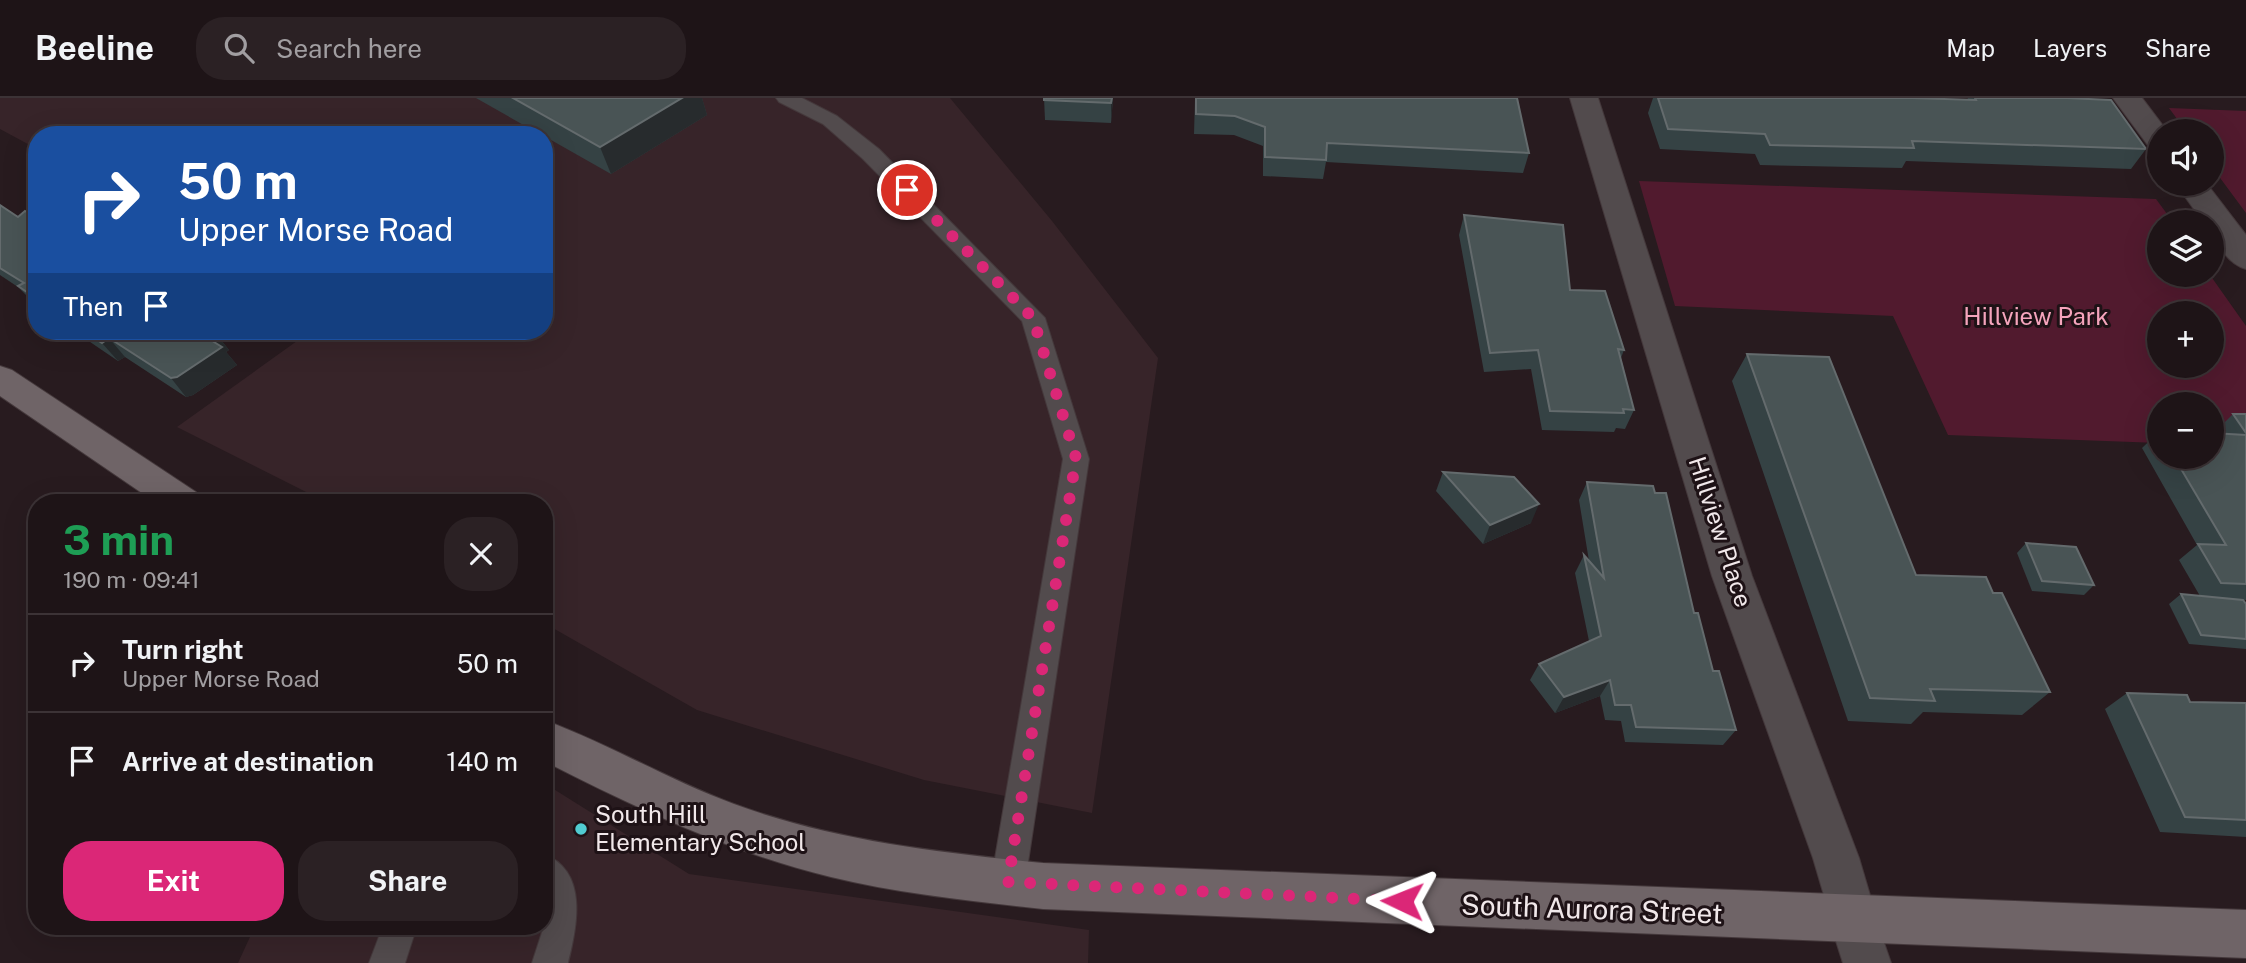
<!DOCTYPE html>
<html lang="en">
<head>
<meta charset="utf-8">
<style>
  body { margin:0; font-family:"Public Sans",sans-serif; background:#2b2124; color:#f1f3f6; height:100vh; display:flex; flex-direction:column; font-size:26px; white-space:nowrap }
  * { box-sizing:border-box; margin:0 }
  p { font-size:23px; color:#a19ea1 }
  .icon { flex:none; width:38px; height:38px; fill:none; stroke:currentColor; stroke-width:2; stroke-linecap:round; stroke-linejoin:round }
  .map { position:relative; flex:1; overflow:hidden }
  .panel { position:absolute; left:28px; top:396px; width:525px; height:441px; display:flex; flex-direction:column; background:#1e1417; border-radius:28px; box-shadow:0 7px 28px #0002,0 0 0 2px #3c3336 }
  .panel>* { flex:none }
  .top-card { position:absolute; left:28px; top:28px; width:525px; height:214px; border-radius:28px; box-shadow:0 7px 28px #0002,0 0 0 2px #3c3336; background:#1a4fa0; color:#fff; overflow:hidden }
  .fabs { position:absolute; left:2147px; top:21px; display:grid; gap:14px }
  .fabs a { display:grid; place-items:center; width:77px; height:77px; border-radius:50%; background:#1e1417; box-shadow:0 7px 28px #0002,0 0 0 2px #3c3336; font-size:35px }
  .pin { position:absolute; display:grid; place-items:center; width:60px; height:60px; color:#fff; margin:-30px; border:4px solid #fff; border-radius:50%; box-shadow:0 2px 7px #0007 }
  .me { position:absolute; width:77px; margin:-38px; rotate:272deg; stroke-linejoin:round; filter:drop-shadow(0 0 5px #0008) }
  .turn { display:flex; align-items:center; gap:24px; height:147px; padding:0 35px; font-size:32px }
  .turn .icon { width:91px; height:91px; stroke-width:2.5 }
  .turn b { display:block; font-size:49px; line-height:60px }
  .then { display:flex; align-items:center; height:66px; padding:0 35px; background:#0003; gap:14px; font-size:26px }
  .round { display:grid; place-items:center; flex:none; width:74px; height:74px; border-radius:28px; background:#2b2124 }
  .headline { display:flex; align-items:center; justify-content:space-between; height:119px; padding:0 35px }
  h1 { font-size:42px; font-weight:700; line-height:52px; color:#1e9e55 }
  .action { display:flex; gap:14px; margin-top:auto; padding:14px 35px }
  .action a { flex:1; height:80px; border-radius:28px; background:#db2777; color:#fff; font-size:28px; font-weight:700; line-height:80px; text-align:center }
  .action a+a { background:#2b2124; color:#f1f3f6 }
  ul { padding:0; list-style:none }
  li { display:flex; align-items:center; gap:21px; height:98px; padding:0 35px; border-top:2px solid #3c3336 }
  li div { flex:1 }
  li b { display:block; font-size:26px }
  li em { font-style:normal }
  header { display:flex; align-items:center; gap:42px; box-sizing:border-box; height:98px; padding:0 35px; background:#1e1417; border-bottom:2px solid #3c3336 }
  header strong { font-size:33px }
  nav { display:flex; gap:38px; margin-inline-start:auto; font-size:24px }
  .search { width:490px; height:63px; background:#2b2124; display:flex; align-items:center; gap:18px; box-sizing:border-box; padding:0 24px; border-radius:28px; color:#a19ea1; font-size:26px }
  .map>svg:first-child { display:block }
  .built { fill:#372429 }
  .green { fill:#511a2e; fill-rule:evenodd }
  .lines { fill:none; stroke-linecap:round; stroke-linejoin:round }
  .service-casing { stroke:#44383b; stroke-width:2 }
  .minor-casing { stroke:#44383b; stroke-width:2 }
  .tertiary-casing { stroke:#44383b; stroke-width:2 }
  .secondary-casing { stroke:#44383b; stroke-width:2 }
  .service { fill:#524b4d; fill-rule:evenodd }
  .minor { fill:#524b4d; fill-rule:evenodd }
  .tertiary { fill:#524b4d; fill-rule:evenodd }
  .secondary { fill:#6f6467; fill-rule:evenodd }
  .wall { fill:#354244 }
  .shaded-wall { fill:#272b2d }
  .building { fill:#495455; stroke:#646b6d; stroke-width:2 }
  .route { stroke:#db2777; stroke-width:12; stroke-dasharray:0 21.6 }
  .poi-dot { fill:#51ccd1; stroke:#1e1216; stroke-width:2.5 }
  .labels { text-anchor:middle; stroke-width:6; stroke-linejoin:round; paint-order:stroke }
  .park-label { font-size:24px; fill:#f5a4bc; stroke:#1e1216 }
  .street-label { font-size:24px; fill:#f1e8ea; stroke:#1e1216 }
  .poi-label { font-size:24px; fill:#f1e8ea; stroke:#1e1216; text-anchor:start }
  .near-street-label { font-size:28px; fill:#f1e8ea; stroke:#1e1216 }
</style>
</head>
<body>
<header>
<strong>Beeline</strong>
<div class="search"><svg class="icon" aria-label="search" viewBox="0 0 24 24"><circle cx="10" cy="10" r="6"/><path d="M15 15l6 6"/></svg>Search here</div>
<nav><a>Map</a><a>Layers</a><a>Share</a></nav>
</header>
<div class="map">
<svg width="2246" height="865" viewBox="0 0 2246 865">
  <rect width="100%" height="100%" fill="#281b1f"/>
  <g class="built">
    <path d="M0 0H950L1052 123 1158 260 1092 715 924 682 697 612 544 525V404H326L177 329 311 233H544V37H37V51L0 31Z"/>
    <path d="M544 685 689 776 1089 832 1088 865H238L255 828H544Z"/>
  </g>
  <g class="green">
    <path d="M2169 10 2246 13V115L2212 69V33H2186Z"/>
    <path d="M1639 83 2156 101 2173 124H2160V177H2210L2246 228V348L2212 347V306H2160L2159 345 1948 337 1893 218 1675 208ZM2160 215H2212V268H2160Z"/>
  </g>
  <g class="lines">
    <defs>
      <g id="service">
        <path d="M776 0H802L837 18 879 51 1045 220 1089 361 1025 784 1020 796 1008 800 996 796 991 784 1063 361 1022 223 863 61 823 26 779 4Z"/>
        <path d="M544 756C589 774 577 829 568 865H532L544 828Z"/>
        <path d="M383 828H417L405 865H369Z"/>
      </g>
      <g id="minor">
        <path d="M1570 0H1598L1752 478 1859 760 1877 821 1870 838 1853 844 1836 838 1813 760 1712 478Z"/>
        <path d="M2113 0H2142L2167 33H2160V53L2150 50Z"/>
        <path d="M2176 86H2207L2246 137V171C2228 166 2212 143 2212 124H2203Z"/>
      </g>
      <path id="tertiary" d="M1853 798 1870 804 1891 865H1843L1829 821 1836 804Z"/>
      <g id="secondary">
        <path d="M0 268 12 272 196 394 202 404H155L0 298Z"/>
        <path d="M544 622C609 646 669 682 734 706 834 743 938 754 1043 765L2246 812V860L1043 811C972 803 901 796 831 779 731 755 636 710 544 663Z"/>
      </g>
    </defs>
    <use href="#service" class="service-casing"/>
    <use href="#minor" class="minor-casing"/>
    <use href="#tertiary" class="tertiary-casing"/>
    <use href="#secondary" class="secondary-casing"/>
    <use href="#service" class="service"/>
    <use href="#minor" class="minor"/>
    <use href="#tertiary" class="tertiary"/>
    <use href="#secondary" class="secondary"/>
  </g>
  <g class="wall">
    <path d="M476 0H702L707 17 611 76 544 38V37H541Z"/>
    <path d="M1044 0H1113L1111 25 1045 22Z"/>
    <path d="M1195 0H1517L1529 55 1523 75 1326 64 1323 81 1263 78V48L1234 37 1194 36Z"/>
    <path d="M1653 0H1912L1967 2 1968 0H2067L2146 51 2131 71 1906 63 1902 70 1760 67 1755 56 1660 51 1648 15Z"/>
    <path d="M0 107 18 119 37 120V208L18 189 0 177Z"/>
    <path d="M1464 117 1570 192 1624 252 1621 260 1634 312 1625 331 1616 330 1614 334 1542 332 1531 271 1484 274 1459 137Z"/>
    <path d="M74 233H220L216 236 229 252 226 254 237 267 193 297 186 299 125 259 118 263Z"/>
    <path d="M1747 256 1916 477 1993 495 2050 594 2022 617 1923 614 1911 626 1848 623 1732 283Z"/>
    <path d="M2233 316H2246V502H2244L2246 506V551L2189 546 2169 506 2181 496 2200 498 2179 462 2197 447 2142 350 2160 333V359H2212L2217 336 2216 333Z"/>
    <path d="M1443 374 1531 425 1483 446 1436 393Z"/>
    <path d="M1587 384 1655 395 1713 573 1736 632 1723 647 1625 644 1621 623 1605 622 1600 598 1555 615 1530 582 1539 566 1589 543 1575 475 1584 457 1589 463 1579 402Z"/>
    <path d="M2026 445 2094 487 2084 497 2032 493 2017 455Z"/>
    <path d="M2127 595 2190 604 2246 605V739L2160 734 2105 611Z"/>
  </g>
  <g class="shaded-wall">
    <path d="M682 0H702L707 17 611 76 600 49Z"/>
    <path d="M1112 0H1113L1111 25V5Z"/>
    <path d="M204 233H220L216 236 229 252 226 254 237 267 193 297 186 299 171 280Z"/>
    <path d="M109 240 125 259 118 263 102 245Z"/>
    <path d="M1539 406 1531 425 1483 446 1490 427Z"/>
    <path d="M1610 582 1600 598 1555 615 1564 599Z"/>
  </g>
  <g class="building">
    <path d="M513 0H682L600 49Z"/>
    <path d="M1044 0H1112L1111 5 1044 2Z"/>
    <path d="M1196 0H1517L1529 55 1327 45 1326 62 1265 59V29L1235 18 1196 16Z"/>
    <path d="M1658 0H1912L1976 2 1975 0H2067L2111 2 2146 51 1912 43 1914 50 1770 47 1765 36 1668 31Z"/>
    <path d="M0 107 18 119 25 113 37 120V201L18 188 24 185 0 170Z"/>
    <path d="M1464 117 1563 127 1570 192 1605 193 1624 252 1618 251 1634 312 1623 311 1624 315 1550 313 1538 252 1490 255Z"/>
    <path d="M84 233H213L214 234 206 239 222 249 177 279 171 280 109 240 102 245Z"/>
    <path d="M1747 256 1829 259 1916 477 1986 479 1993 495H2002L2050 594 1930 591 1935 603 1870 600Z"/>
    <path d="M2233 316H2246V335Z"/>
    <path d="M2212 335 2246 337V486L2221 485 2198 446 2226 447 2174 359H2212Z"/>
    <path d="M1443 374 1514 379 1539 406 1490 427Z"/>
    <path d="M1587 384 1653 388 1655 395H1666L1694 515H1698L1713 573H1719L1736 632 1636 629 1631 607H1615L1610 582 1564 599 1539 566 1601 538 1584 457 1604 480Z"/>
    <path d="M2026 445 2076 449 2094 487 2042 483Z"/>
    <path d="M2181 496 2243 502 2246 506V541L2201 537Z"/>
    <path d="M2127 595 2187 597 2190 604 2246 605V722L2185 719Z"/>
  </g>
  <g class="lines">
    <path class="route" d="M907 92 1033 220 1076 360 1008 784 1402 803"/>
  </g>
  <circle class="poi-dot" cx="581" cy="731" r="7"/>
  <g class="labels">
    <g class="park-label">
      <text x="2036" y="227">Hillview Park</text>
    </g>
    <g class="street-label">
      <text transform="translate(1720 434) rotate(72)" y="8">Hillview Place</text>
    </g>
    <g class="poi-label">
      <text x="595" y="725">South Hill<tspan x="595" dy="28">Elementary School</tspan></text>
    </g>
    <g class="near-street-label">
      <text transform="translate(1592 811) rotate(2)" y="10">South Aurora Street</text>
    </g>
  </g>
</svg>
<div class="fabs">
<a><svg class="icon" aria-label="sound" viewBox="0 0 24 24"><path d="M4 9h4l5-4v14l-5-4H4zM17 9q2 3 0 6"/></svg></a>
<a><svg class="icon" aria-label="layers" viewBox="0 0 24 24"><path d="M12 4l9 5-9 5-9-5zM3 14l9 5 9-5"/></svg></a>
<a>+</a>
<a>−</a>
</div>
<div class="pin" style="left:907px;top:92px;background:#d93025"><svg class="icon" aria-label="arrive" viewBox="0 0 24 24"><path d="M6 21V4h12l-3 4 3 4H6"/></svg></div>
<svg class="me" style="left:1402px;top:803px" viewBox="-20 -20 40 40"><path d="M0-17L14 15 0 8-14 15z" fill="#db2777" stroke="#fff" stroke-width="4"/></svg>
<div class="top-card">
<div class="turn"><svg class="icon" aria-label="right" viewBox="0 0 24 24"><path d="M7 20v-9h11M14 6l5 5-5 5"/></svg><div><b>50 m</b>Upper Morse Road</div></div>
<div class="then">Then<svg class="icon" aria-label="arrive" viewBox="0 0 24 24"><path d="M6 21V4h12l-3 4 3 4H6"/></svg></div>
</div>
<section class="panel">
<div class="headline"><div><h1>3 min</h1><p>190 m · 09:41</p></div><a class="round"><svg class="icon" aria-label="close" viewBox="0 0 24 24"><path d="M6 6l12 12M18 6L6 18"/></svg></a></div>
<ul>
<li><svg class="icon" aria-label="right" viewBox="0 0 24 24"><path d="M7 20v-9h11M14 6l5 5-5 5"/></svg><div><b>Turn right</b><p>Upper Morse Road</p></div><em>50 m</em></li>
<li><svg class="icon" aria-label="arrive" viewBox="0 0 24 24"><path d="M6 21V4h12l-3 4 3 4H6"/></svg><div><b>Arrive at destination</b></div><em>140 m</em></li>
</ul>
<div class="action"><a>Exit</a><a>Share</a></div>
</section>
</div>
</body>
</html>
